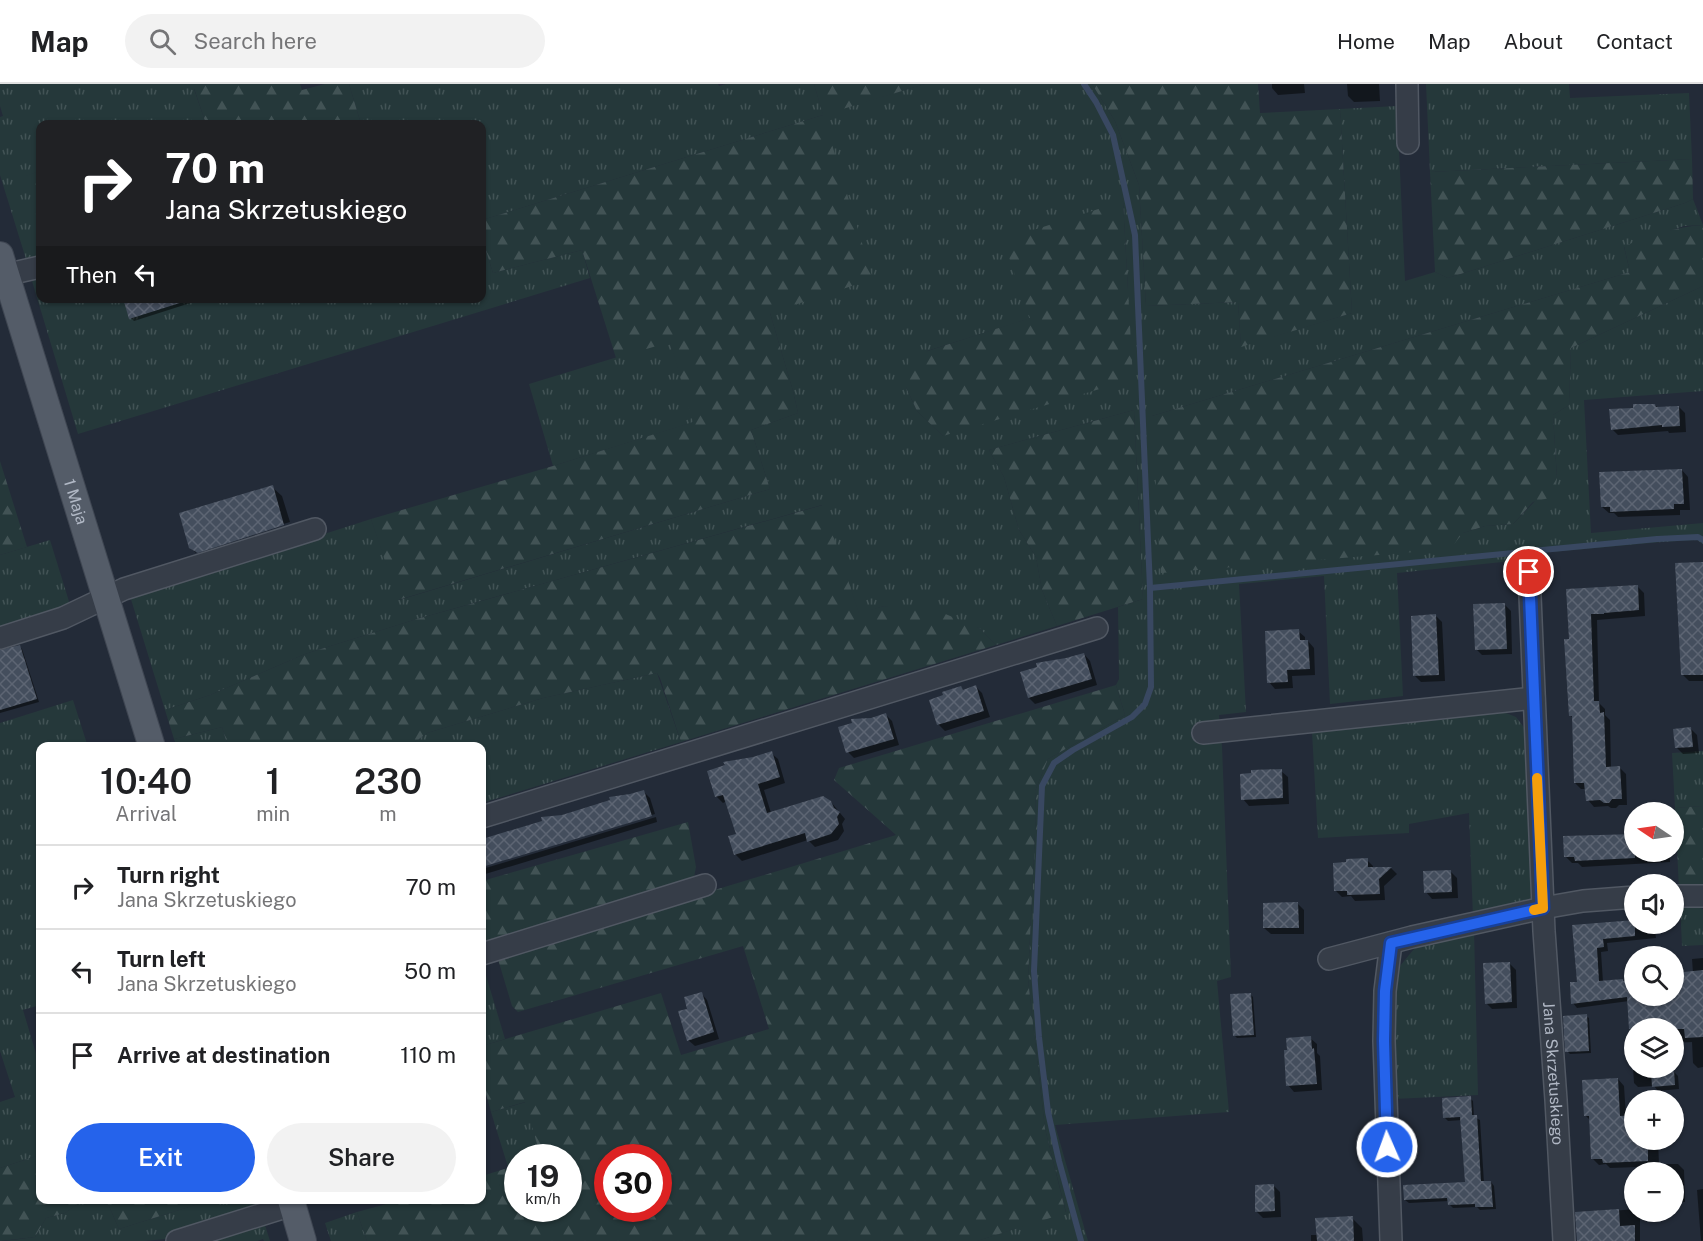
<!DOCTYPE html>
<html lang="en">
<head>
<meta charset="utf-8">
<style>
  body { margin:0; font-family:"Public Sans",sans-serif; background:#f2f2f2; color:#202124; height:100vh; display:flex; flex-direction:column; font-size:22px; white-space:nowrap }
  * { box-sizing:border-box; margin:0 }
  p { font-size:20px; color:#757577 }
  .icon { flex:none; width:33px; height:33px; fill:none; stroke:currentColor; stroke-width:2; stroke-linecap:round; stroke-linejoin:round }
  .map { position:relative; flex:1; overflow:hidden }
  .panel { position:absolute; left:36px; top:658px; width:450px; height:462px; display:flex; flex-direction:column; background:#fff; border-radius:12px; box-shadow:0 2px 4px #0004 }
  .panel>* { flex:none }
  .banner { position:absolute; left:36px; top:36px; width:450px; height:183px; border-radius:12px; box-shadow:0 2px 4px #0004; background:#202124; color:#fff; overflow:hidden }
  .needle { width:39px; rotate:283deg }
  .controls { position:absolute; left:1624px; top:718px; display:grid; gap:12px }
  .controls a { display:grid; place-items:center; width:60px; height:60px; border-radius:50%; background:#fff; box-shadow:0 2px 4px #0004; font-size:30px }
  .speed { position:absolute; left:504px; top:1060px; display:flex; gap:12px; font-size:30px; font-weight:700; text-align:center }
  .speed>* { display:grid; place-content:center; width:78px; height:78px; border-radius:50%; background:#fff; box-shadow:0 2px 4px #0004; line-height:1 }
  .speed small { font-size:15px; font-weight:400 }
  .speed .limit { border:9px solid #d22; background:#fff; color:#111 }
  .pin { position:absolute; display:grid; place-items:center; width:51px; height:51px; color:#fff; margin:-26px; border:3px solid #fff; border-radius:50%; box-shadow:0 2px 6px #0007 }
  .me { position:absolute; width:66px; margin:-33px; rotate:358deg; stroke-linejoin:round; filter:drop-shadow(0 0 4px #0008) }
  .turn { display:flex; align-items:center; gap:21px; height:126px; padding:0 30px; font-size:27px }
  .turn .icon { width:78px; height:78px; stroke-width:2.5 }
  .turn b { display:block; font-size:42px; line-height:51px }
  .then { display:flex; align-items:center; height:57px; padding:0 30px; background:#0003; gap:12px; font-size:22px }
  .eta { display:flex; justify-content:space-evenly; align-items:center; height:102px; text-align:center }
  .eta b { font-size:36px; font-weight:600; line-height:42px }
  .cta { display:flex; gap:12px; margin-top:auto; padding:12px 30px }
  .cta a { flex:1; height:69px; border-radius:36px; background:#2563eb; color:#fff; font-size:24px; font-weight:600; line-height:69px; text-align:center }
  .cta a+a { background:#f2f2f2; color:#202124 }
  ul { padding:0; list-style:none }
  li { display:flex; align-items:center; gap:18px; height:84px; padding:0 30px; border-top:2px solid #e0e0e0 }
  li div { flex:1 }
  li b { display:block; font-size:22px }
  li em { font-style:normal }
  header { display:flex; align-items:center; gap:36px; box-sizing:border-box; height:84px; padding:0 30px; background:#fff; border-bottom:2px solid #e0e0e0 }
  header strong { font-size:28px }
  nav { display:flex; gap:33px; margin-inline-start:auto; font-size:21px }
  .search { width:420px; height:54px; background:#f2f2f2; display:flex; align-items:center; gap:15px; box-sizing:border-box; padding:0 21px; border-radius:33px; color:#757577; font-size:22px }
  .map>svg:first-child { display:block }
  .grass { fill:url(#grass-tufts); fill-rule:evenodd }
  .forest { fill:url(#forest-firs); fill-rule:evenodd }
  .shadow { fill:#0007 }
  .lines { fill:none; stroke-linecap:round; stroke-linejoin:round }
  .stream { stroke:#394861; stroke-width:6 }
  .building { fill:url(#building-cross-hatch) }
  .minor-casing { stroke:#515863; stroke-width:24 }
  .major-casing { stroke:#3f4652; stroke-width:28 }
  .minor { stroke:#363d48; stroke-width:21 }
  .major { stroke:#545c68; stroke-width:26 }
  .route-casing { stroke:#184099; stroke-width:15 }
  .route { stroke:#2563eb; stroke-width:10 }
  .slow { stroke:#f59e0b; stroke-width:10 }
  .labels { text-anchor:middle; stroke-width:6; stroke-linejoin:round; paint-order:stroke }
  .street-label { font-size:16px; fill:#b1b8c5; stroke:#1b222d }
</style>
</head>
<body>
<header>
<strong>Map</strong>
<div class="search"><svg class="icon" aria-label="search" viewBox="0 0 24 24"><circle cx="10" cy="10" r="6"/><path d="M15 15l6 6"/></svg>Search here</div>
<nav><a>Home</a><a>Map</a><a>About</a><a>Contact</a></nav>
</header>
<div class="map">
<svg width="1703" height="1157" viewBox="0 0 1703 1157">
  <defs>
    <pattern id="grass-tufts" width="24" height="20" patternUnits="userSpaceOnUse" patternTransform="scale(1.5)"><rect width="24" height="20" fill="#25383a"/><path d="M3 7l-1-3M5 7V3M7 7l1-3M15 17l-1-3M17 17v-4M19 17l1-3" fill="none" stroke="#425355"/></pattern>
    <pattern id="forest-firs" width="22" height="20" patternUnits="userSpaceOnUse" patternTransform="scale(1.5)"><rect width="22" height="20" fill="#25383a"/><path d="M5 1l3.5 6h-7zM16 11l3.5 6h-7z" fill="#425355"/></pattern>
    <pattern id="building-cross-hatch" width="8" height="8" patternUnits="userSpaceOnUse" patternTransform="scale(1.5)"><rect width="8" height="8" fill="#444e5d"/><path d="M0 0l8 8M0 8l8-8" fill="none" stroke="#5d6573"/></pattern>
  </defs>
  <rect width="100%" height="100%" fill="#232b38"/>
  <g class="grass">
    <path d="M0 0H207L194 5 205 37 195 40H40V87L26 92 40 145V171L26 175 0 91V33L3 32 0 22Z"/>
    <path d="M349 0H718L719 2 726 0H814L823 30 925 0H1092L1115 37 1139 101 1146 222 1238 218 1241 262 1352 229 1340 25 1397 22 1405 197 1435 188 1448 194 1685 119 1693 115 1703 141 1684 142 1624 163 1630 188 1152 332 1463 449 1485 442 1513 440 1557 394 1553 331 1569 321 1571 264 1703 202V307L1584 316 1591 449 1703 439V460L1697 456 1662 458 1540 469V474L1397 489 1403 612 1330 620 1324 492 1239 500 1246 628 1219 631 1222 663 1231 893 1217 897 1229 1028 1055 1041 1088 1157H977L1066 1128 1045 1045 1028 895 1036 728 1035 707 1048 675 1125 631 1116 601 1119 595 1118 523 1143 515 1134 326 989 366 1004 393 1019 446 1036 473 1042 506 1057 542 996 561 979 544 884 522 859 530 822 421 417 535 305 570 210 611 165 626 130 512 371 435 399 516 770 405 751 346 798 329 793 307 770 229 823 31 482 136V40H361ZM1123 117 1128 206 943 352 917 327 906 303 927 267 1031 234Z"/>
    <path d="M1426 0H1569L1570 14 1689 9 1692 75 1430 88Z"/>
    <path d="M482 154 493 189 582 166 590 194 78 350 32 197 40 193V214H482Z"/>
    <path d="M670 257 694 338 553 382 529 300Z"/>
    <path d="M50 456 71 524 0 545V471Z"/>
    <path d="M657 589 681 658 482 719V663H416L415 658 427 649 543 614Z"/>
    <path d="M73 616 88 663H40V921L23 926 40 983V1071L0 1084V1018L15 1013 0 967V639Z"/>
    <path d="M1503 625 1506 629 1516 633 1526 646 1536 808 1531 820 1473 833 1469 729 1409 740V749L1318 754 1312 648Z"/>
    <path d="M222 643 228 663H177L174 655Z"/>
    <path d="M1703 667V722L1675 724 1672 669Z"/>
    <path d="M1680 819 1703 825V861L1682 862Z"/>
    <path d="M1474 846 1478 1011 1393 1015 1395 888 1414 865 1425 858Z"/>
    <path d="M482 878 505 955 482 962Z"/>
    <path d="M526 1018 541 1074H518L517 1081 508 1083 491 1028Z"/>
    <path d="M83 1116H104L109 1122 119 1145 211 1116H257L259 1123 166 1155 144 1157H4L35 1153 46 1134 65 1129Z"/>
    <path d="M357 1128 367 1157H331L325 1139Z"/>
    <path d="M264 1138 270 1157H264L263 1155 257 1157H198Z"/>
  </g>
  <g class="forest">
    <path d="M207 0H300L302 6 325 0H349L361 40H195L205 37 194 4Z"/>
    <path d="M814 0H925L823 31 873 195 770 229 793 307 798 329 751 346 770 405 398 516 371 435 553 382 693 338 670 258 616 274 582 166 493 189 482 154V136L823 31Z"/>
    <path d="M1092 0H1258L1260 29 1340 25 1352 229 1241 263 1238 218 1146 222 1139 101 1115 37Z"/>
    <path d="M1692 75 1693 115 1685 119 1448 194 1435 188 1430 88Z"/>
    <path d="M40 87V145L25 92Z"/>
    <path d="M1123 117 1133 295 943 352 917 327 906 303 909 273 1030 234 1003 156Z"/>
    <path d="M1703 141V202L1571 264 1569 321 1553 331 1557 395 1553 413 1533 418 1513 440 1485 442 1463 449 1450 465 1161 489 1152 332 1630 188 1624 162C1652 152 1673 143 1703 141Z"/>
    <path d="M1134 326 1143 515 1057 542 1042 506 1036 473 1019 446 1004 393 989 366Z"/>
    <path d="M0 377 27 463 0 471Z"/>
    <path d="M823 421 859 529 884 522 943 529 979 544 996 561 681 658 660 594 657 589 543 614 427 649 415 658 416 663H228L222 643 174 655 165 626 210 611 305 570 417 535Z"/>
    <path d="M1116 601 1125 631 1048 675 1035 707 1036 728 1028 895 1045 1045 1066 1129 977 1157H367L357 1128 401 1116H482V1092L517 1081 518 1125H568V1074H541L525 1018 491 1028 482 996V962L661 909 681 971 769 945 743 862 518 928 512 922 497 872 896 751 834 696 839 684ZM608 1074H658V1125H608Z"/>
    <path d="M1703 722V805H1679L1675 724Z"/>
    <path d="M688 738 696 783 694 793 689 801 482 863V797Z"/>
    <path d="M40 1071V1116H83L65 1129 46 1134 35 1153 0 1157V1084Z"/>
    <path d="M104 1116H211L119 1145 109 1122Z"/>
  </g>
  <g class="shadow">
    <path d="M1272 0H1304L1305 9 1278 11 1272 4Z"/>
    <path d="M1347 0H1379L1380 17 1354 18 1348 12Z"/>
    <path d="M125 214H206L134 237 131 234Z"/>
    <path d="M1655 321 1658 324 1679 323 1685 329 1686 348 1669 349 1668 347 1618 351 1612 345 1635 326Z"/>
    <path d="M1682 386 1688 393 1690 426H1680V431L1618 433 1614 429H1609L1602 423Z"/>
    <path d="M272 403 282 412 290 438 196 467V469L190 463Z"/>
    <path d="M290 441 293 451 200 473 197 470Z"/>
    <path d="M1703 480V597H1689L1683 591Z"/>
    <path d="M1637 502 1644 509 1645 532 1597 536 1599 619 1605 625V631L1610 636 1611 684H1620L1626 690 1627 721H1619L1616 724H1611L1608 722 1594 723 1588 716 1586 705H1581L1575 699 1573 634 1570 631 1571 556 1568 506Z"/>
    <path d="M1505 521 1511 527 1512 570 1482 571 1476 565Z"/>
    <path d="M1436 532 1442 538 1445 597 1421 598 1415 592Z"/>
    <path d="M1298 547 1305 553V558L1308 557 1314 564 1315 591 1292 592 1293 604 1275 605 1269 598Z"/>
    <path d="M20 563 22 565 39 618 0 629V567Z"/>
    <path d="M1084 570 1090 577 1097 601 1035 620 1029 614Z"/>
    <path d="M976 603 982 609 990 633 945 647 939 641 931 617 961 604 964 607Z"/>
    <path d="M885 630 892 637 899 661 854 674 848 668 872 635Z"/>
    <path d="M1691 645 1697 651 1699 669 1683 670 1677 664Z"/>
    <path d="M771 669 778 675 785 699 764 706 771 729 831 718 845 735 842 740 844 747 838 756 815 763 808 756 742 777 735 770 738 751 727 717 723 719 716 712 754 674Z"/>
    <path d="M1281 687 1288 693 1289 720 1249 722 1243 715Z"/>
    <path d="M644 708 650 714 655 730 482 782V755L494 753Z"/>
    <path d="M656 733 657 738 482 791V785Z"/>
    <path d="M1635 751V768H1670V778L1582 783 1578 779H1572L1566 773Z"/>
    <path d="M1367 776 1373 782V784H1391L1397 790 1384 802 1385 816 1355 817 1351 812 1342 813 1336 807Z"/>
    <path d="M1451 788 1457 794 1458 814 1432 815 1426 808Z"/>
    <path d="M1298 820 1304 826V850H1271L1264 844Z"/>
    <path d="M1635 838V840H1654L1656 854 1607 859 1608 867 1601 868 1603 898H1635V912H1674V905L1693 889 1692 875 1703 874V983L1698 984 1693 979 1692 958 1674 959V945H1635V984H1661V988H1674L1678 992 1679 1005 1658 1007 1654 1002 1638 1003 1634 999 1629 917 1577 924 1573 919 1579 899 1574 843Z"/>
    <path d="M1509 879 1516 886 1517 924 1492 925 1486 919Z"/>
    <path d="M701 909 707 916 719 955 695 962 688 956Z"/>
    <path d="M1250 910 1253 913 1256 953 1237 954 1235 952Z"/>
    <path d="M1586 932 1589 934 1591 969 1570 970 1567 967Z"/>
    <path d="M1310 954 1317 960V969L1320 972 1322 1006 1294 1008 1288 1001Z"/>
    <path d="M1618 995 1624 1002 1626 1033H1635V1056H1658L1659 1080H1678L1684 1086 1685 1118H1674V1089H1639V1083L1610 1084 1606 1080 1599 1081 1593 1075 1591 1037 1585 1031Z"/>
    <path d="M1470 1014 1473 1017 1474 1033 1480 1036 1484 1099 1491 1098 1494 1102 1496 1125 1480 1126 1477 1123 1453 1124 1449 1120V1117L1409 1119 1405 1116 1467 1100 1462 1036 1448 1037 1444 1033Z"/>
    <path d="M1274 1102 1280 1108 1281 1133 1263 1134 1257 1128Z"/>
    <path d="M1703 1105V1157H1701L1697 1106Z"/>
    <path d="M1635 1125V1128L1640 1131V1157H1585L1577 1130Z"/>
    <path d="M1352 1134 1362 1144 1363 1157H1311V1151H1318Z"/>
  </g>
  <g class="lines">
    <g class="stream">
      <path d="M1150 504 1657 455 1698 453 1703 456"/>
      <path d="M1081 1157 1059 1077 1048 1028 1039 953 1034 887 1042 702 1054 679 1073 666 1132 633 1145 620 1151 603 1150 504 1135 151 1113 51 1096 18 1084 0"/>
    </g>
  </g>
  <g class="building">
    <path d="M123 214H182L183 218 129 235Z"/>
    <path d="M1633 320H1655L1656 323 1679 322 1680 342 1662 343V341L1611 346 1609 325 1633 324Z"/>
    <path d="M1682 385 1684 420H1674V425L1610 428V423H1601L1599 388Z"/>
    <path d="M273 401 284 441 198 469 189 464 179 429Z"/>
    <path d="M1703 478V591H1681L1675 479Z"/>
    <path d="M1638 501 1639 526 1604 529V530H1591L1594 617H1599L1600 629 1604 628 1606 683 1620 682 1622 715H1612L1609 719H1604L1600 716 1586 717 1584 699H1574L1572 632H1569L1564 555H1569L1566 505Z"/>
    <path d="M1505 519 1507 565 1475 566 1473 520Z"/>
    <path d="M1436 530 1439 591 1413 592 1411 532Z"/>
    <path d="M1299 545 1300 556H1308L1310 585 1287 586 1288 598 1267 599 1265 547Z"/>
    <path d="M20 561 37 615 0 626V566Z"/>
    <path d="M1084 569 1092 595 1028 614 1020 588 1037 583 1036 579 1066 574Z"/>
    <path d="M976 601 984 627 937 641 929 616 943 611 942 608 961 602 963 606Z"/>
    <path d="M886 629 894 655 846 669 838 643 852 639 851 635 871 634Z"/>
    <path d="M1691 643 1693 663 1675 664 1673 645Z"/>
    <path d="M772 667 780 693 758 700 767 729 823 712 831 717 834 724 840 728 837 733 839 740 831 750 807 758 805 749 734 771 728 752 736 750 723 711 715 713 707 687 725 681 723 678 753 673Z"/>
    <path d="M1282 685 1283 714 1241 716 1240 690 1251 689V686Z"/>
    <path d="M644 706 652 732 482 783V755L542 737 541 733 562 731 610 716 609 713 630 710Z"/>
    <path d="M1635 750V774L1575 777 1574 773H1564L1563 752Z"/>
    <path d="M1368 774V783H1392L1379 795 1380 810 1347 811V807H1334L1333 779 1346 778V775Z"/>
    <path d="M1451 786 1452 808 1424 809 1423 787Z"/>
    <path d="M1298 818 1299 844H1263V819Z"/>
    <path d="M1635 836V852L1603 855 1604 863 1597 864 1599 897 1623 895V897L1635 896V912H1674V889L1703 886V953L1685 954 1684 945H1629L1627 913 1571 920 1570 898H1577L1572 841Z"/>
    <path d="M1510 878 1512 918 1485 920 1483 879Z"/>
    <path d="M702 908 714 948 687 957 678 927 687 925 684 913Z"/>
    <path d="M1251 909 1254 951 1233 952 1230 910Z"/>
    <path d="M1587 930 1589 967 1565 968 1563 932Z"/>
    <path d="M1311 952 1312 965 1314 964 1317 1000 1286 1002 1284 966H1287L1286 954Z"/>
    <path d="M1674 986 1675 1001 1652 1003 1651 988Z"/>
    <path d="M1618 994 1620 1032 1635 1031V1056H1648V1077L1603 1079 1602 1075H1591L1589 1032H1584L1582 996Z"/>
    <path d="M1471 1012 1472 1031H1477L1481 1097H1491L1493 1123H1475V1120L1448 1121 1447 1114 1404 1116 1403 1101 1465 1098 1460 1033 1443 1034 1442 1014Z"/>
    <path d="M1274 1100 1275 1127 1255 1128V1101Z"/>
    <path d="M1619 1125 1620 1142 1635 1141V1157H1577L1575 1128Z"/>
    <path d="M1353 1132 1354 1157H1317L1315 1134Z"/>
  </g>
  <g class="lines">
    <defs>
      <g id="minor">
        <path d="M1407 0 1408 59"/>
        <path d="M0 192 40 183"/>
        <path id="s1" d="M1529 488 1544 847 1556 1016 1564 1157"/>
        <path d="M0 554 63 534 124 505 315 445"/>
        <path d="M1203 649 1534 614"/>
        <path d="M482 733 1097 544"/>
        <path d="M1674 812H1703"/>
        <path d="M1391 859 1385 907 1384 957 1391 1157"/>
        <path d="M482 870 705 801"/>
        <path d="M1329 875 1412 853 1543 824 1583 817 1635 813"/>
        <path d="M177 1157 292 1121"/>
      </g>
      <g id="major">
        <path id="s2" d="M0 171 152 663"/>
        <path d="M291 1116 303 1157"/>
      </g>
    </defs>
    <use href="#minor" class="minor-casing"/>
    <use href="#major" class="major-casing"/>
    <use href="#minor" class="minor"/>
    <use href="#major" class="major"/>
  </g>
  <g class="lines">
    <defs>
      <path id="route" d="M1387 1063 1384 957 1385 907 1391 859 1543 824 1529 488"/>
    </defs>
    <use href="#route" class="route-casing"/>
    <use href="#route" class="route"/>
    <path class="slow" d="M1534 826 1543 824 1537 694"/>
  </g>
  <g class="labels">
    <g class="street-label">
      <text dy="6" stroke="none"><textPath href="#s2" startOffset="258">1 Maja</textPath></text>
      <text dy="6" stroke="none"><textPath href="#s1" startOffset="502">Jana Skrzetuskiego</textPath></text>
    </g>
  </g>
</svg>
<div class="controls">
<a><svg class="needle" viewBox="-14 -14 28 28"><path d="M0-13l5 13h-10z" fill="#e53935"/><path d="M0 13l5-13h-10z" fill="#757577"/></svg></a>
<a><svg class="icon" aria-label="sound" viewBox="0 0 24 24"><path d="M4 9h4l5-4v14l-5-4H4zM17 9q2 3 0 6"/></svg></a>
<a><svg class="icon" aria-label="search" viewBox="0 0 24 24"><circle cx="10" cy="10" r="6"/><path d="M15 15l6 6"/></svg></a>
<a><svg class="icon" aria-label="layers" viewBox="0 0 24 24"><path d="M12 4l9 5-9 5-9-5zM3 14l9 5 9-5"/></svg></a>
<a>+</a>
<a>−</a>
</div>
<div class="speed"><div>19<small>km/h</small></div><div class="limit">30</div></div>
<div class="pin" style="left:1529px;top:488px;background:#d93025"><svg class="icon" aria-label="arrive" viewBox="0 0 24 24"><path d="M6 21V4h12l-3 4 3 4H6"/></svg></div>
<svg class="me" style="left:1387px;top:1063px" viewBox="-20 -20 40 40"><circle r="17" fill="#2563eb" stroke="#fff" stroke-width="3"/><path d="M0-11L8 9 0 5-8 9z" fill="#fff"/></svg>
<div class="banner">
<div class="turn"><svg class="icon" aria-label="right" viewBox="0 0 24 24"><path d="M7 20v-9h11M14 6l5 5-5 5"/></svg><div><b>70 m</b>Jana Skrzetuskiego</div></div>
<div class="then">Then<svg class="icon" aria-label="left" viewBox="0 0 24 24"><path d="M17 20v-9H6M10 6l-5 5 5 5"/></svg></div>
</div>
<section class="panel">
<div class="eta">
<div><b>10:40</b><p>Arrival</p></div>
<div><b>1</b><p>min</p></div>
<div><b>230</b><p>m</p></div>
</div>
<ul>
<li><svg class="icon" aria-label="right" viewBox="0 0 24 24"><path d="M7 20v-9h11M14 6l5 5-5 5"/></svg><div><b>Turn right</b><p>Jana Skrzetuskiego</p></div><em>70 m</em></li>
<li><svg class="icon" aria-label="left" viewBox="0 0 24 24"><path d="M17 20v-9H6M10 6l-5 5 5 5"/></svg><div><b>Turn left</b><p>Jana Skrzetuskiego</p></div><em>50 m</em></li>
<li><svg class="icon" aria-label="arrive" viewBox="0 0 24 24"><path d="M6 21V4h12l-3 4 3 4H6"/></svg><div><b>Arrive at destination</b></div><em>110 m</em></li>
</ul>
<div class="cta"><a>Exit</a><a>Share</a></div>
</section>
</div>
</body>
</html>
